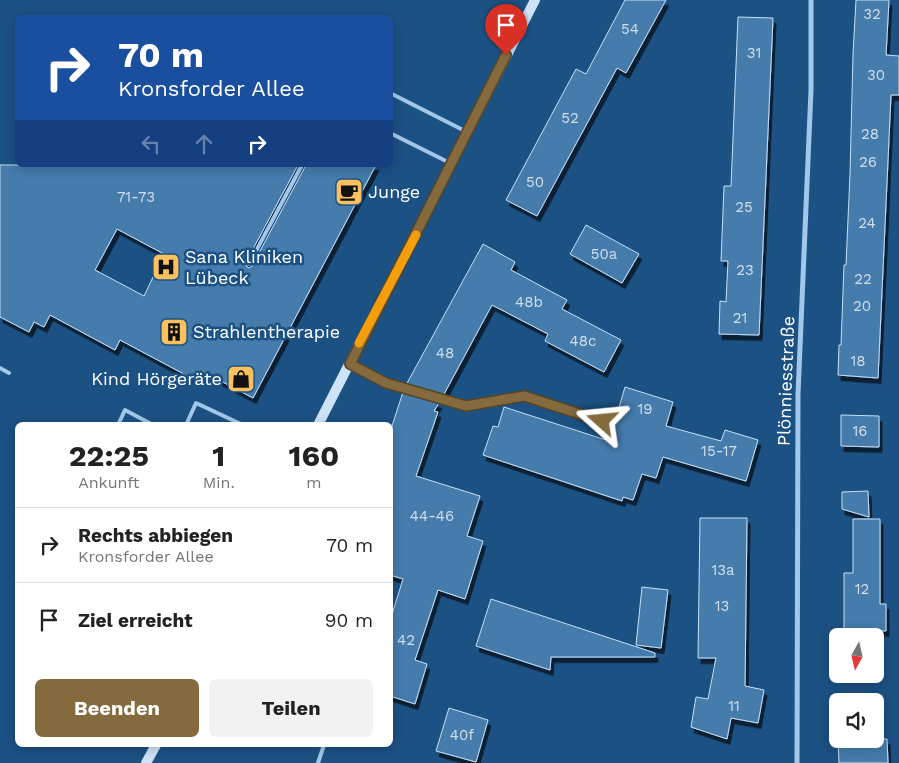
<!DOCTYPE html>
<html lang="de">
<head>
<meta charset="utf-8">
<style>
  body { margin:0; font-family:"Work Sans",sans-serif; background:#f2f2f2; color:#222; height:100vh; display:flex; flex-direction:column; font-size:19px; white-space:nowrap }
  * { box-sizing:border-box; margin:0 }
  p { font-size:16px; color:#767676 }
  .icon { flex:none; width:28px; height:28px; fill:none; stroke:currentColor; stroke-width:2; stroke-linecap:round; stroke-linejoin:round }
  .map { position:relative; flex:1; overflow:hidden }
  .panel { position:absolute; left:15px; top:422px; width:378px; height:325px; display:flex; flex-direction:column; background:#fff; border-radius:8px; box-shadow:0 2px 12px #0003 }
  .panel>* { flex:none }
  .banner { position:absolute; left:15px; top:15px; width:378px; height:152px; border-radius:8px; box-shadow:0 2px 12px #0003; background:#1a4fa0; color:#fff; overflow:hidden }
  .needle { width:32px; rotate:188deg }
  .tools { position:absolute; left:829px; top:628px; display:grid; gap:10px }
  .tools a { display:grid; place-items:center; width:55px; height:55px; border-radius:8px; background:#fff; box-shadow:0 2px 12px #0003; font-size:25px }
  .pin { position:absolute; display:grid; place-items:center; width:42px; height:42px; color:#fff; margin:-51px -21px; border-radius:50% 50% 50% 0; rotate:-45deg; box-shadow:0 0 5px #0007 }
  .pin .icon { rotate:45deg }
  .me { position:absolute; width:55px; margin:-28px; rotate:288deg; stroke-linejoin:round; filter:drop-shadow(0 0 4px #0008) }
  .turn { display:flex; align-items:center; gap:18px; height:105px; padding:0 20px; font-size:22px }
  .turn .icon { width:65px; height:65px; stroke-width:2.5 }
  .turn b { display:block; font-size:35px; line-height:42px }
  .lanes { display:flex; align-items:center; height:48px; padding:0 20px; background:#0003; justify-content:center; gap:25px; direction:ltr }
  .lanes .off { opacity:.35 }
  .eta { display:flex; justify-content:space-evenly; align-items:center; height:85px; text-align:center }
  .eta b { font-size:30px; font-weight:700; line-height:35px }
  .action { display:flex; gap:10px; margin-top:auto; padding:10px 20px }
  .action a { flex:1; height:58px; border-radius:8px; background:#846a3d; color:#fff; font-size:20px; font-weight:700; line-height:58px; text-align:center }
  .action a+a { background:#f2f2f2; color:#222 }
  ul { padding:0; list-style:none }
  li { display:flex; align-items:center; gap:15px; height:75px; padding:0 20px; border-top:1px solid #e0e0e0 }
  li div { flex:1 }
  li b { display:block; font-size:19px }
  li em { font-style:normal }
  .map>svg:first-child { display:block }
  .building { fill:#447bac; stroke:#c6e0f8; fill-rule:evenodd; filter:url(#shadow) }
  .lines { fill:none; stroke-linecap:round; stroke-linejoin:round }
  .service { stroke:#a1c8ea; stroke-width:4 }
  .minor { stroke:#a1c8ea; stroke-width:5 }
  .secondary { stroke:#cde3f8; stroke-width:10 }
  .route-casing { stroke:#564528; stroke-width:12 }
  .route { stroke:#846a3d; stroke-width:9 }
  .slow { stroke:#f59e0b; stroke-width:9 }
  .labels { text-anchor:middle; stroke-width:5; stroke-linejoin:round; paint-order:stroke }
  .number-label { font-size:15px; fill:#d0deea }
  .poi-label { font-size:18px; fill:#fff; stroke:#1c5183; text-anchor:start }
  .street-label { font-size:18px; fill:#fff; stroke:#1c5183 }
</style>
</head>
<body>
<div class="map">
<svg width="899" height="763" viewBox="0 0 899 763">
  <defs>
    <filter id="shadow"><feDropShadow dx="3" dy="5.5" stdDeviation="0" flood-color="#0009"/></filter>
  </defs>
  <rect width="100%" height="100%" fill="#1c5183"/>
  <g class="building">
    <path d="M625 0H666L626 73 617 68 537 216 506 200 576 69 586 74Z"/>
    <path d="M856 0H889L886 55 899 56V95H891L878 378 838 375 839 345H841L844 265H846L850 174 853 54Z"/>
    <path d="M738 17 773 18 759 335 719 334 720 301 726 302 728 261H721L724 186H731Z"/>
    <path d="M0 165H298L246 262V266L249 268 252 266 306 165H376L253 398 202 371 197 381 120 340 115 350 50 315 44 327 34 322 29 332 0 317ZM117 229 164 254 144 296 95 270Z"/>
    <path d="M586 225 639 254 622 283 570 254Z"/>
    <path d="M483 244 515 262 511 270 567 300 562 309 621 340 604 372 545 341 548 334 492 305 443 396 406 385Z"/>
    <path d="M625 387 673 402 666 426 721 441 725 430 758 440 746 481 663 457 656 478 642 474 633 500 623 497 622 501 483 455 493 426 498 427 504 407 609 441Z"/>
    <path d="M403 392 439 403 434 411 438 412 416 476 480 496 467 536 483 541 465 599 438 590 415 660 427 664 415 704 390 696V621L403 579 390 575V432Z"/>
    <path d="M841 415 879 416V447L841 446Z"/>
    <path d="M868 491 869 517 842 509V492Z"/>
    <path d="M700 518H747L745 686 764 690 758 723 731 718 727 739 691 727 696 697 708 699 716 658H698Z"/>
    <path d="M853 519H880V604H886V631H844V573H853Z"/>
    <path d="M642 587 668 590 661 648 636 645Z"/>
    <path d="M491 599 655 653V657H551L550 670 476 646Z"/>
    <path d="M449 708 488 720 476 762 436 751Z"/>
    <path d="M838 739H887L888 763H839Z"/>
  </g>
  <g class="lines">
    <g class="service">
      <path d="M390 93 467 132"/>
      <path d="M390 133 450 163"/>
      <path d="M249 264 302 165"/>
      <path d="M350 364 386 383 466 407 524 396 602 421"/>
      <path d="M0 368 9 373"/>
      <path d="M118 425 125 410 153 425"/>
      <path d="M186 425 196 403 243 425"/>
      <path d="M318 763 324 745"/>
    </g>
    <path class="minor" d="M797 763 798 394 811 90V0"/>
    <g class="secondary">
      <path d="M318 425 535 0"/>
      <path d="M146 763 156 745"/>
    </g>
  </g>
  <g class="lines">
    <defs>
      <path id="route" d="M506 55 350 364 386 383 466 406 524 396 602 421"/>
    </defs>
    <use href="#route" class="route-casing"/>
    <use href="#route" class="route"/>
    <path class="slow" d="M359 343 416 235"/>
  </g>
  <defs>
    <symbol id="cafe-square" viewBox="-11 -11 22 22"><rect x="-9" y="-9" width="18" height="18" rx="4" fill="#fbc15e" stroke="#1c5183"/><path d="M-5.5-4.5H6V0H3Q3 3.5 0 3.5H-2.5Q-5.5 3.5-5.5 0ZM3-3.2v2h1.7v-2ZM-6 4.5H4V6H-6Z" fill="#111"/></symbol>
    <symbol id="hospital-square" viewBox="-11 -11 22 22"><rect x="-9" y="-9" width="18" height="18" rx="4" fill="#fbc15e" stroke="#1c5183"/><path d="M-5-5h3v3.5h4V-5h3V5h-3V1.5h-4V5h-3Z" fill="#111"/></symbol>
    <symbol id="building-square" viewBox="-11 -11 22 22"><rect x="-9" y="-9" width="18" height="18" rx="4" fill="#fbc15e" stroke="#1c5183"/><path d="M-4-6H4V6H1V3H-1V6H-4ZM-2.5-4.3h1.7v1.8h-1.7ZM.8-4.3h1.7v1.8H.8ZM-2.5-1h1.7V.8h-1.7ZM.8-1h1.7V.8H.8Z" fill="#111"/></symbol>
    <symbol id="shop-square" viewBox="-11 -11 22 22"><rect x="-9" y="-9" width="18" height="18" rx="4" fill="#fbc15e" stroke="#1c5183"/><path d="M-5-2.5h2.3a2.7 3.5 0 0 1 5.4 0H5L5.5 6h-11ZM-1.5-2.5h3a1.5 2.3 0 0 0-3 0Z" fill="#111"/></symbol>
  </defs>
  <g fill-rule="evenodd">
    <use href="#cafe-square" x="333" y="176" width="32" height="32"/>
    <use href="#hospital-square" x="150" y="251" width="32" height="32"/>
    <use href="#building-square" x="158" y="316" width="32" height="32"/>
    <use href="#shop-square" x="225" y="363" width="32" height="32"/>
  </g>
  <g class="labels">
    <g class="number-label">
      <text x="872" y="19">32</text>
      <text x="630" y="34">54</text>
      <text x="754" y="58">31</text>
      <text x="876" y="80">30</text>
      <text x="570" y="123">52</text>
      <text x="870" y="139">28</text>
      <text x="868" y="167">26</text>
      <text x="535" y="187">50</text>
      <text x="136" y="202">71-73</text>
      <text x="744" y="212">25</text>
      <text x="867" y="228">24</text>
      <text x="604" y="259">50a</text>
      <text x="745" y="275">23</text>
      <text x="863" y="284">22</text>
      <text x="529" y="307">48b</text>
      <text x="862" y="311">20</text>
      <text x="740" y="323">21</text>
      <text x="583" y="346">48c</text>
      <text x="445" y="358">48</text>
      <text x="858" y="366">18</text>
      <text x="645" y="414">19</text>
      <text x="860" y="436">16</text>
      <text x="719" y="456">15-17</text>
      <text x="432" y="521">44-46</text>
      <text x="723" y="575">13a</text>
      <text x="862" y="594">12</text>
      <text x="722" y="611">13</text>
      <text x="406" y="645">42</text>
      <text x="734" y="711">11</text>
      <text x="462" y="740">40f</text>
    </g>
    <g class="poi-label">
      <text x="368" y="198">Junge</text>
      <text x="185" y="263">Sana Kliniken<tspan x="185" dy="21">Lübeck</tspan></text>
      <text x="193" y="338">Strahlentherapie</text>
      <text x="222" y="385" text-anchor="end">Kind Hörgeräte</text>
    </g>
    <g class="street-label">
      <text transform="translate(786 381) rotate(-88)" y="6">Plönniesstraße</text>
    </g>
  </g>
</svg>
<div class="tools">
<a><svg class="needle" viewBox="-14 -14 28 28"><path d="M0-13l5 13h-10z" fill="#e53935"/><path d="M0 13l5-13h-10z" fill="#767676"/></svg></a>
<a><svg class="icon" aria-label="sound" viewBox="0 0 24 24"><path d="M4 9h4l5-4v14l-5-4H4zM17 9q2 3 0 6"/></svg></a>
</div>
<div class="pin" style="left:506px;top:55px;background:#d93025"><svg class="icon" aria-label="arrive" viewBox="0 0 24 24"><path d="M6 21V4h12l-3 4 3 4H6"/></svg></div>
<svg class="me" style="left:602px;top:421px" viewBox="-20 -20 40 40"><path d="M0-17L14 15 0 8-14 15z" fill="#846a3d" stroke="#fff" stroke-width="4"/></svg>
<div class="banner">
<div class="turn"><svg class="icon" aria-label="right" viewBox="0 0 24 24"><path d="M7 20v-9h11M14 6l5 5-5 5"/></svg><div><b>70 m</b>Kronsforder Allee</div></div>
<div class="lanes"><svg class="icon off" aria-label="left" viewBox="0 0 24 24"><path d="M17 20v-9H6M10 6l-5 5 5 5"/></svg><svg class="icon off" aria-label="ahead" viewBox="0 0 24 24"><path d="M12 20V5M6 11l6-6 6 6"/></svg><svg class="icon" aria-label="right" viewBox="0 0 24 24"><path d="M7 20v-9h11M14 6l5 5-5 5"/></svg></div>
</div>
<section class="panel">
<div class="eta">
<div><b>22:25</b><p>Ankunft</p></div>
<div><b>1</b><p>Min.</p></div>
<div><b>160</b><p>m</p></div>
</div>
<ul>
<li><svg class="icon" aria-label="right" viewBox="0 0 24 24"><path d="M7 20v-9h11M14 6l5 5-5 5"/></svg><div><b>Rechts abbiegen</b><p>Kronsforder Allee</p></div><em>70 m</em></li>
<li><svg class="icon" aria-label="arrive" viewBox="0 0 24 24"><path d="M6 21V4h12l-3 4 3 4H6"/></svg><div><b>Ziel erreicht</b></div><em>90 m</em></li>
</ul>
<div class="action"><a>Beenden</a><a>Teilen</a></div>
</section>
</div>
</body>
</html>
